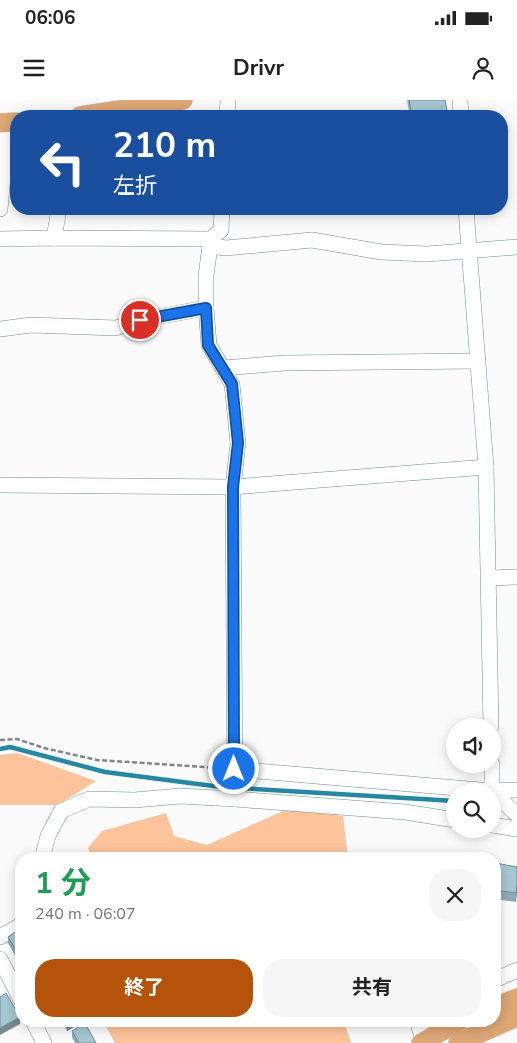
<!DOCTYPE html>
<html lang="ja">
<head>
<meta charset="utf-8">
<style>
  body { margin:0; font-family:"Nunito Sans","Noto Sans JP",sans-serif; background:#f6f6f6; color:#222; height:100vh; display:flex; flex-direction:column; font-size:19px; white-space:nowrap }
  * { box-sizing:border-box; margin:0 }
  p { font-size:16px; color:#767676 }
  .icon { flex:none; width:28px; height:28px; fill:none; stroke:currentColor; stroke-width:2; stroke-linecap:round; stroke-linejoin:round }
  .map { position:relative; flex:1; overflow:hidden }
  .details { position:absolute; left:15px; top:752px; width:486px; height:175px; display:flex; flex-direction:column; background:#fff; border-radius:20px; box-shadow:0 2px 12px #0003 }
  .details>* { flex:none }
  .top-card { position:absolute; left:10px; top:10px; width:498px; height:105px; border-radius:20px; box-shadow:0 2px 12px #0003; background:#1a4fa0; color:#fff; overflow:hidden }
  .buttons { position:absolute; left:446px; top:618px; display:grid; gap:10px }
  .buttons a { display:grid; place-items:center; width:55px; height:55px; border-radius:50%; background:#fff; box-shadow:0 2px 12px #0003; font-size:25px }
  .pin { position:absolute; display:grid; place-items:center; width:42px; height:42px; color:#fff; margin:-21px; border:2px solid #fff; border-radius:50%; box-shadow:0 1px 5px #0007 }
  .me { position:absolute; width:55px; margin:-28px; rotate:0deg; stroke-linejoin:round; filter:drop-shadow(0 0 4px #0008) }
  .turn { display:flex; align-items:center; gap:18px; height:105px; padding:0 20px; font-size:22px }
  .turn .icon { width:65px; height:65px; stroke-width:2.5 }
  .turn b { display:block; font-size:35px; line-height:42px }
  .round { display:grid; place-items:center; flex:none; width:52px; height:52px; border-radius:20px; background:#f6f6f6 }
  .overview { display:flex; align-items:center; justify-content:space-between; height:85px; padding:0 20px }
  h1 { font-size:30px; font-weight:700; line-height:38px; color:#1e9e55 }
  .action { display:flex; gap:10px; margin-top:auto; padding:10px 20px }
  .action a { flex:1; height:58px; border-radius:20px; background:#b45309; color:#fff; font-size:20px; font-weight:700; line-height:58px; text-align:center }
  .action a+a { background:#f6f6f6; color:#222 }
  .status { display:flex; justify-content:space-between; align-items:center; height:35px; padding:0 25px; background:#fff; direction:ltr }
  .status svg { height:14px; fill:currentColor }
  header { display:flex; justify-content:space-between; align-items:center; height:65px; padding:0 20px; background:#fff; font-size:22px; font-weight:700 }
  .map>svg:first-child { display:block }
  .green { fill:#fdc49c }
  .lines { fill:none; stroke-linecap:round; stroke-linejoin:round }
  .stream { stroke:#2587a1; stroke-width:4.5 }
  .minor-casing { stroke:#6f8e99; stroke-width:16 }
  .major-casing { stroke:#d3d6d6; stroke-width:20 }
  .path { stroke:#808688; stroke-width:2.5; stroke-dasharray:5 2.5; stroke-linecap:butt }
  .minor { stroke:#fff; stroke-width:15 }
  .major { stroke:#dda776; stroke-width:19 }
  .wall { fill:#8eabb5 }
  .shaded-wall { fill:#748b93 }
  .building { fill:#a5c7d2; stroke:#748b93 }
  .route-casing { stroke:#114b97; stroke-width:12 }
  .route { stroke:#1a73e8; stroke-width:9 }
</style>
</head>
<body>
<div class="status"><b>06:06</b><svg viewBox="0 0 49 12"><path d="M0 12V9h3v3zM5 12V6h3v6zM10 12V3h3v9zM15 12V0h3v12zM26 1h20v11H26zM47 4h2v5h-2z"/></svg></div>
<header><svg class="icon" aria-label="menu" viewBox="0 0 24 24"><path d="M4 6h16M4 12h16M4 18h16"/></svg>Drivr<svg class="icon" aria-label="person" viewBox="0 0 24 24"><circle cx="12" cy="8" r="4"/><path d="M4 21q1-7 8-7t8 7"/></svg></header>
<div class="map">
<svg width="517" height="943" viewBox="0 0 517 943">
  <rect width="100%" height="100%" fill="#fbfbfb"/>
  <g class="green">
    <path d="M17 653 96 681 58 705H0V655Z"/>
    <path d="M292 707 343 716 348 759H92L88 748 102 731 166 713 174 736 207 745Z"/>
    <path d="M103 921H344L351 943H115Z"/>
  </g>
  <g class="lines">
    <path class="stream" d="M0 649 10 647 105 672 221 687 455 701"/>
    <defs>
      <g id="minor">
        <path d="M460 0 461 16"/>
        <path d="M227 16 228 0"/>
        <path d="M0 109 8 23"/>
        <path d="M466 109 486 367 491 626"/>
        <path d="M54 138 59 109"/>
        <path d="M0 139 54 138 211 139"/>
        <path d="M210 146 226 148 312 140 381 152 427 154 517 147"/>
        <path d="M0 229 31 225 116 228 140 220 206 208"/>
        <path d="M224 268 284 263 478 261"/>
        <path d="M0 385 233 387 486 367"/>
        <path d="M489 478 517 477"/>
        <path d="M492 664V691L517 715"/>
        <path d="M234 669 492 691 517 690"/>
        <path d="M235 699 405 712 455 720"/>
        <path d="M492 725 517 729"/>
        <path d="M42 759 48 736 61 711 89 699 135 700 180 696 235 699 233 387 238 343 232 284 209 245 206 208V175L211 139 221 130 222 109"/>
        <path d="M0 837 21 825"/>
        <path d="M0 859 21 900"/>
        <path d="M495 880 517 870"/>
        <path d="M33 921 44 943"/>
        <path d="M423 921 419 927 424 941"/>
      </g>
      <g id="major">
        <path d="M80 16 183 0"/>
        <path d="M0 23 16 22"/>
        <path d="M495 907 517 898"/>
        <path d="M421 943 460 921"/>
        <path d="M458 943 517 917"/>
      </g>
    </defs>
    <use href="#minor" class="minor-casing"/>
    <use href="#major" class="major-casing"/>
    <path class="path" d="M0 640 17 639 44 648 97 660 220 668"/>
    <use href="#minor" class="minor"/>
    <use href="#major" class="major"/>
  </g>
  <g class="wall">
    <path d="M407 0H445L448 16H410Z"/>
    <path d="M495 763 517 767 516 802 495 799Z"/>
    <path d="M21 828V856L17 859 8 843V837Z"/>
    <path d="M61 921H81V923L67 931Z"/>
    <path d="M72 931 96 943H75L72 937Z"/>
  </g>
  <g class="shaded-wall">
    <path d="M517 784V793L516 802V793Z"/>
    <path d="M21 850V856L17 859V852Z"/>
    <path d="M20 917V924L0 935V928Z"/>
    <path d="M74 921H81V923L67 931V925Z"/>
  </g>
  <g class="building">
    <path d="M409 0H445L448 16H412Z"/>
    <path d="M410 756 428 759H396Z"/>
    <path d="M445 756 464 759H444Z"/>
    <path d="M495 763 517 767V784L516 793 495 790Z"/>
    <path d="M21 828V850L17 852 8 837Z"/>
    <path d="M6 893 20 917 0 928V897Z"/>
    <path d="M65 921H74L67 925Z"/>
    <path d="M85 923 96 943H79L72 931Z"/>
  </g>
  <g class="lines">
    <defs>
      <path id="route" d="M140 220 206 208 208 245 232 284 238 343 233 387 234 669"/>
    </defs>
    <use href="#route" class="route-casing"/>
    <use href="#route" class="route"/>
  </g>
</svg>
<div class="buttons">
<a><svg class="icon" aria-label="sound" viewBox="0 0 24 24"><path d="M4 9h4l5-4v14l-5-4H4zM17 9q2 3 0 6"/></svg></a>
<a><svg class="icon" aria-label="search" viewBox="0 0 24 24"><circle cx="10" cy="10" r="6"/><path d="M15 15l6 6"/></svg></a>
</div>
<div class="pin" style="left:140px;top:220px;background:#d93025"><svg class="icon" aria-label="arrive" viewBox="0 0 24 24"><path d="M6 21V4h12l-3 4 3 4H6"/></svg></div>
<svg class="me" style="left:234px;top:669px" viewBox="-20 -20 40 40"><circle r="17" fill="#1a73e8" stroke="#fff" stroke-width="3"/><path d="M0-11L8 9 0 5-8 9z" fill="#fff"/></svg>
<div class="top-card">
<div class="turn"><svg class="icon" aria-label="left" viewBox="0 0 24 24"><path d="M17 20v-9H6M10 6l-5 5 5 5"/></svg><div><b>210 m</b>左折</div></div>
</div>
<section class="details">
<div class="overview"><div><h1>1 分</h1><p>240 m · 06:07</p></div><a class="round"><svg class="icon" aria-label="close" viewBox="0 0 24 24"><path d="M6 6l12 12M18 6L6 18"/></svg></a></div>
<div class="action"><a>終了</a><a>共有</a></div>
</section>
</div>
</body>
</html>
